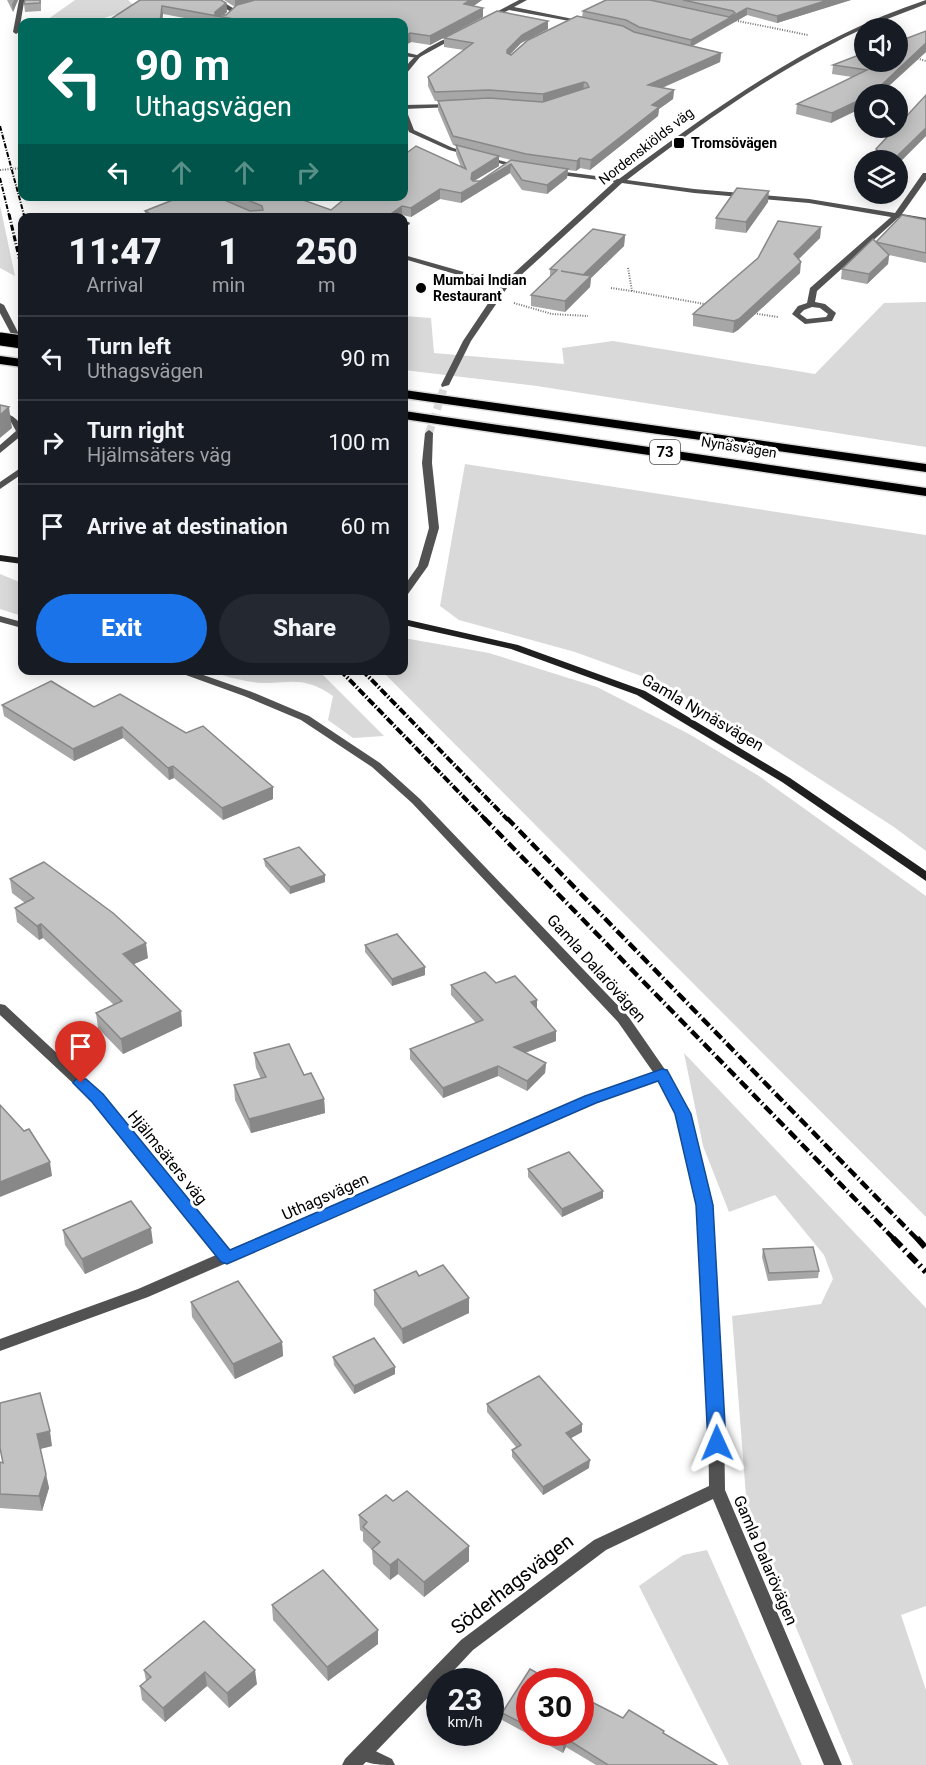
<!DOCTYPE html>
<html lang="en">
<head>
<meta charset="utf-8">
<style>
  body { margin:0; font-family:Roboto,sans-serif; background:#242831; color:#f1f3f6; height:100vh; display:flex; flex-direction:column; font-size:22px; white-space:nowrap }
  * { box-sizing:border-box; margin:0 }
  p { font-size:20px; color:#9ea1a6 }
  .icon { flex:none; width:33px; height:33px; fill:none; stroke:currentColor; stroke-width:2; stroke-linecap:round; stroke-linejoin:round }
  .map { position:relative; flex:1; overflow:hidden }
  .drawer { position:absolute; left:18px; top:213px; width:390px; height:462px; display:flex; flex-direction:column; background:#171b24; border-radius:12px; box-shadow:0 3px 15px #0003 }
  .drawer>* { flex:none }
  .guide { position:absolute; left:18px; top:18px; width:390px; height:183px; border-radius:12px; box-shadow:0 3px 15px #0003; background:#00695c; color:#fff; overflow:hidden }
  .buttons { position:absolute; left:854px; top:18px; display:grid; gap:12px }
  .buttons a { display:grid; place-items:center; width:54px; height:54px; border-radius:50%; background:#171b24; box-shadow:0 3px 15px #0003; font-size:30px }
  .speed { position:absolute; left:426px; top:1668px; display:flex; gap:12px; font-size:30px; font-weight:700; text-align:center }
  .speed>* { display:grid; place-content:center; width:78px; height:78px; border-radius:50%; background:#171b24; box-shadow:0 3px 15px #0003; line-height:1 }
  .speed small { font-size:15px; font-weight:400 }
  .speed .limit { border:9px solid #d22; background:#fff; color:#111 }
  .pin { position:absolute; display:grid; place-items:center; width:51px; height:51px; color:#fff; margin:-62px -26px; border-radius:50% 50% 50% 0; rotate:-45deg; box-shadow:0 0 6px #0007 }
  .pin .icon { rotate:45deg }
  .me { position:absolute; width:66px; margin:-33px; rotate:359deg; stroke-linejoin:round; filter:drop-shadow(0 0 4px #0008) }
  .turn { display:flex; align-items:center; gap:21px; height:126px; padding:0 18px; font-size:27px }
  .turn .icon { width:78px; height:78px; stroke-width:2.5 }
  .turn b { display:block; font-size:42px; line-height:51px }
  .lanes { display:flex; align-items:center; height:57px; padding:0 18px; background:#0003; justify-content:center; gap:30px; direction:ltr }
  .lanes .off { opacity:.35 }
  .eta { display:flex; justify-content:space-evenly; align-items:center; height:102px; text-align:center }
  .eta b { font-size:36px; font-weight:800; line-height:42px }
  .action { display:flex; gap:12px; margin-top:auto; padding:12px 18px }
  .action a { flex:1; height:69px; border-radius:36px; background:#1a73e8; color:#fff; font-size:24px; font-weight:800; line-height:69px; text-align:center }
  .action a+a { background:#242831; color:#f1f3f6 }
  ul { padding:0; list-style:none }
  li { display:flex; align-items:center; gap:18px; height:84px; padding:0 18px; border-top:2px solid #363941 }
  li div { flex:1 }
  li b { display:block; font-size:22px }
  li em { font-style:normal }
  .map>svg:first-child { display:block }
  .green { fill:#d9d9d9 }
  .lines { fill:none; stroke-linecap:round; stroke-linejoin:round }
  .street-tunnel { stroke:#d9d9d9; stroke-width:8; stroke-dasharray:8 4.5; stroke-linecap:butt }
  .highway-casing { stroke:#dbdbdb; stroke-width:3 }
  .path { stroke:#747474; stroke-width:2; stroke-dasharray:1 1.5; stroke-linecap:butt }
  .lane { fill:#525252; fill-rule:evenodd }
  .street { fill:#525252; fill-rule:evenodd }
  .secondary { fill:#1f1f1f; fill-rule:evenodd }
  .highway { fill:#000; fill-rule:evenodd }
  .rail-far4 { stroke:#000; stroke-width:2; stroke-dasharray:5 1.5 1 1.5; stroke-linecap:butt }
  .rail-far3 { stroke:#000; stroke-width:3; stroke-dasharray:6 2 1 2; stroke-linecap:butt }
  .rail-far2 { stroke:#000; stroke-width:4; stroke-dasharray:8 2 1.5 2; stroke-linecap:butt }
  .rail-far1 { stroke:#000; stroke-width:4.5; stroke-dasharray:10 3 1.5 3; stroke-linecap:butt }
  .rail { stroke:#000; stroke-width:6; stroke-dasharray:12 4 2 4; stroke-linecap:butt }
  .highway-bridge-casing { stroke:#dbdbdb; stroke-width:15; stroke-linecap:butt }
  .path-bridge { stroke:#747474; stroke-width:2; stroke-dasharray:1 1.5; stroke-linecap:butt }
  .highway-bridge { stroke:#000; stroke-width:13 }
  .wall { fill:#a7a7a7; fill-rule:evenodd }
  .shaded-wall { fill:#888 }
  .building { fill:#c2c2c2; stroke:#888; stroke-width:1.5 }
  .route { fill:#1a73e8; stroke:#114b97; stroke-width:1.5 }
  .poi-dot { fill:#000; stroke:#fff; stroke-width:2 }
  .labels { text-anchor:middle; stroke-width:6; stroke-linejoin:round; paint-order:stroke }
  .far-poi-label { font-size:14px; font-weight:bold; fill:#000; stroke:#fff; text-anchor:start }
  .far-street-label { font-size:14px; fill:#000; stroke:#fff }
  .shield { fill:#fff; stroke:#4c4c4c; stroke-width:1.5 }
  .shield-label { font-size:15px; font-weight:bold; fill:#000 }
  .street-label { font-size:16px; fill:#000; stroke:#fff }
  .near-street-label { font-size:20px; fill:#000; stroke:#fff }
</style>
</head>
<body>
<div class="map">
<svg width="926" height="1765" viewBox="0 0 926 1765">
  <rect width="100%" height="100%" fill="#fff"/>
  <g class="green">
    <path d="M75 0H128L137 8 91 22H44Z"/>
    <path d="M0 205 15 276 0 268Z"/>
    <path d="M926 302V447L537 386 404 370V359H406L404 316 431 318 434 353 564 364 562 348 613 341 815 374 884 303Z"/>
    <path d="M465 464 926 535V851L894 827 758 739 652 680 575 652 459 620 440 606Z"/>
    <path d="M0 574 22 583V616L0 609Z"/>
    <path d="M404 638 489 653 597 687 689 734 759 776 926 896V1217L382 671 404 670Z"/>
    <path d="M206 671H319L384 736 353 738 328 720 333 696C298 672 287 687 252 682 237 680 221 674 206 671Z"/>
    <path d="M684 1053 926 1308V1606L901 1615 926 1690V1765H853L747 1509 732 1316 821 1304 833 1279 824 1255 775 1195 729 1212 703 1146Z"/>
    <path d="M707 1550 802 1765H729L639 1586 683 1555Z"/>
  </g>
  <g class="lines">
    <path class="street-tunnel" d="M429 433 445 385"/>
    <defs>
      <g id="highway">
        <path d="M0 356 22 359V367L0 364Z"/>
        <path d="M404 390 926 464V472L404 398Z"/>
        <path d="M404 411 926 488V496L404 419Z"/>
      </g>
    </defs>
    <use href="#highway" class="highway-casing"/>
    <g class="path">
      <path d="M733 20 808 35"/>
      <path d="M915 58 926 61"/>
      <path d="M628 268 632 291 710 305"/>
      <path d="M611 288 632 291"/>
      <path d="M514 303 552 314 588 316"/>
      <path d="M752 313 778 317"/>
    </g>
    <g class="lane">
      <path d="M404 52 421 56 418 58 404 56Z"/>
      <path d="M404 222H409L410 224 404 227Z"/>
      <path d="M0 411C14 416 22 420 22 435L0 453V445L16 431 11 422 0 417Z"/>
      <path d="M363 1745 392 1759 395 1765C381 1765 361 1765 354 1753L357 1747Z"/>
    </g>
    <g class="street">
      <path d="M19 0H26L24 2 19 32 16 34 13 32Z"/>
      <path d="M213 0H220L236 10C235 18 226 22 217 22L231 12Z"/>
      <path d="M519 0H527L514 7 578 20 575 22 509 10 490 19 485 18Z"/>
      <path d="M926 0V4C894 17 863 27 834 43 760 81 693 130 627 180L694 189 809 199 895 213 923 173H926V180L902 214 926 218V222L898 218 817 291 815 302 825 304 836 313 832 321 805 324 792 314 798 306 807 303 810 288 891 217 809 203 694 193 622 183 507 288 471 341 449 385 442 387 441 385 463 341 499 287 404 259V255L503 283 614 182 553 174 549 172 550 170 619 179C715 108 811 38 926 0ZM812 307 820 308 828 314 826 317 807 319 800 314 804 310Z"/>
      <path d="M455 34 460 35 420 57 406 74 404 75C404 56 440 42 455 34Z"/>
      <path d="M454 104V106L452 107 404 109V105Z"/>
      <path d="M404 110 407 112 414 130 453 148 525 167 521 169 449 150 409 132 404 120Z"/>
      <path d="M0 303 4 305 22 340V349L18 347 0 313Z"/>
      <path d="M429 430 433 433 432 463 439 528 428 566 408 594 404 595V586L418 566 429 528 422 463 425 433Z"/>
      <path d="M22 467V474L0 489V482Z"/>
      <path d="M0 616 22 622V628L0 622Z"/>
      <path d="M172 670H189L252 692 309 716 380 763 420 799 628 1016 666 1071 690 1114 712 1205 724 1419 725 1490 842 1765H824L713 1499 606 1550 473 1650 443 1682H440V1685L363 1765H342L345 1759 461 1640 594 1540 709 1486 708 1419 698 1205 676 1114 658 1080 596 1103 148 1297 0 1351V1339L138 1289 216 1255 92 1101 0 1015V1004L5 1005 102 1095 229 1250 586 1097 653 1072 618 1022 412 803 372 767 301 720 244 696Z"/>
    </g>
    <g class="secondary">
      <path d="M0 555 22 558V564L0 561Z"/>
      <path d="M404 619 518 645 645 691 790 778 926 871V881L782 782 637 695 511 649 404 625Z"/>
    </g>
    <use href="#highway" class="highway"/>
    <g class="rail-far4">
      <path d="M0 126 24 215"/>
      <path d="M0 178 9 215"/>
    </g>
    <g class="rail-far3">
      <path d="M9 214 22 270"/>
      <path d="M24 214 25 218"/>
    </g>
    <g class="rail-far2">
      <path d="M340 670 486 820"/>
      <path d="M362 670 508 820"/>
    </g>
    <g class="rail-far1">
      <path d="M484 818 895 1240"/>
      <path d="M507 818 918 1240"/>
    </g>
    <g class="rail">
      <path d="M893 1238 926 1272"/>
      <path d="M917 1238 926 1248"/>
    </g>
    <defs>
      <path id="highway-bridge" d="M0 339 22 342"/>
    </defs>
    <use href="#highway-bridge" class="highway-bridge-casing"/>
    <path class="path-bridge" d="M0 170 22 168"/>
    <use href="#highway-bridge" class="highway-bridge"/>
  </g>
  <g class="wall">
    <path d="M7 0H18L13 12Z"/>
    <path d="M41 0V11L25 12 24 4Z"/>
    <path d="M140 0 226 3 227 12 224 15H226L235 7 224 0H482L473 6 483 17 430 45 411 42 404 46V22H206L163 14 162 22H106Z"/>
    <path d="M650 0H851L777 23 747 15 693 46 721 53 720 62 662 88 674 90 673 99 659 109 658 116 590 170 580 168 576 171 568 170 567 178 547 194 522 190 510 173 461 203 440 199 411 217 402 215 399 218H145V211L216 196H292L331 210 461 167 456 154V146L453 145 438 110V101H435L428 86V77L464 50 444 47V38L548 21V29L521 43 510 55H511L582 17 583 11ZM499 157 511 160 480 181H474L499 166Z"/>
    <path d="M926 52 880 94H864L831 123 796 114 797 104 852 77 832 74 833 65Z"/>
    <path d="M926 136 897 165V160H878L875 158 876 149Z"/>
    <path d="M768 202 746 233 715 229 716 218Z"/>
    <path d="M926 220V263L889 255 888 264 867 284 841 279 842 269 876 242Z"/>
    <path d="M821 227 820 238 798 259 800 273 738 330 733 333 693 326V314Z"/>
    <path d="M625 235 624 246 591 278 590 287 565 312 531 306V295L550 277V269Z"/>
    <path d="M2 705 94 707 273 787V799L223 820 174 778 169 780 123 738 74 761 4 716Z"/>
    <path d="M264 859 325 882 290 894 265 866Z"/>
    <path d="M10 879 148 958 134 964 181 1011 182 1026 123 1054 98 1028 96 1013 114 1005 43 938 39 940 17 922 15 908 25 903 12 893Z"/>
    <path d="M365 945 425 975 392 986 365 952Z"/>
    <path d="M496 983 537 1009 556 1031V1041L525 1053 546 1063 545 1073 527 1091 498 1076 443 1098 410 1059V1049L476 1023 451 995V985Z"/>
    <path d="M254 1053 304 1075 324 1099 325 1113 251 1133 235 1100 234 1085 261 1079 256 1068Z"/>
    <path d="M528 1169 603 1191V1198L562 1217 528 1177Z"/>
    <path d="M63 1230 153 1243 85 1274 65 1245Z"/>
    <path d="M763 1249 819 1271 818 1278 768 1281 762 1257Z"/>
    <path d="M419 1276 469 1313 403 1344 374 1305V1290Z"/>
    <path d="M191 1302 282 1342 283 1356 235 1379 192 1317Z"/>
    <path d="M333 1357 395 1367V1374L354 1394 334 1365Z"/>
    <path d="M487 1404 582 1424V1432L571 1438 589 1468 543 1495 512 1457V1450L516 1447 487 1412Z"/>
    <path d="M52 1446 40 1449 49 1488 42 1511 0 1508V1463H3L0 1448Z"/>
    <path d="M393 1501 469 1546V1561L424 1597 398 1574 390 1580 373 1564 372 1550 363 1541V1532L360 1530 359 1515Z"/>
    <path d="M272 1605 378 1644 328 1681 273 1620Z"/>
    <path d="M204 1621 257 1684 229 1708 207 1686 165 1722 142 1700 140 1686 146 1681 144 1670Z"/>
    <path d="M530 1682V1732H580L623 1718 664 1734 717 1765H596L566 1747 563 1753 502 1720V1713Z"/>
  </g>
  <g class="shaded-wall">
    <path d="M14 0H18L13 12 12 5Z"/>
    <path d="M235 0H258L235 7Z"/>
    <path d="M470 0H482L464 13V4Z"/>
    <path d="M828 0H851L777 23V16Z"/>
    <path d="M226 3 227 12 220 17 215 16V12Z"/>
    <path d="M162 6 163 14 162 22H160Z"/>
    <path d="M483 8V17L430 45V36Z"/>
    <path d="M747 8V15L690 47 691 40Z"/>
    <path d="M548 21V29L521 43 506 58 507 50 522 35Z"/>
    <path d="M410 33 411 42 404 46V37Z"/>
    <path d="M926 43V52L880 94H870Z"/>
    <path d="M721 53 720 62 648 94V85Z"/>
    <path d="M584 82 583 91 543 103V94Z"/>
    <path d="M674 90 673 99 659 109 658 116 590 170 591 160 652 105Z"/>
    <path d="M864 98V107L831 123 832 113Z"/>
    <path d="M926 128V136L897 165V160H893Z"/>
    <path d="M499 156V166L472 182 471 187 511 164 510 173 461 203V193L471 179 472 173Z"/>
    <path d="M580 158V168L576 171 577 161Z"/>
    <path d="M568 169 567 178 547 194V185Z"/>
    <path d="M440 189V199L411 217V208Z"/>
    <path d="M769 191 768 202 746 233V222Z"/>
    <path d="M402 206V215L399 218H385Z"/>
    <path d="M821 227 820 238 793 265 794 254Z"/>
    <path d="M625 235 624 246 591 278 590 287 565 312V301L583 275Z"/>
    <path d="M889 255 888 264 867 284 869 274Z"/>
    <path d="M801 262 800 273 738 330 733 333 734 321Z"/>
    <path d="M9 407 12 428 0 438V415Z"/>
    <path d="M122 727 123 738 74 761 73 749Z"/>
    <path d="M173 766 174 778 169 780 168 768Z"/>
    <path d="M273 787V799L223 820 222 808Z"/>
    <path d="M325 875V882L290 894V887Z"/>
    <path d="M41 924 43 938 39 940 37 926Z"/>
    <path d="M146 943 148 958 125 968 123 954Z"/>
    <path d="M425 967V975L392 986V979Z"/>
    <path d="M537 1000V1009L531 1002Z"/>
    <path d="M181 1011 182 1026 123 1054 121 1039Z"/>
    <path d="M556 1031V1041L514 1057V1047Z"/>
    <path d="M546 1063 545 1073 527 1091V1081Z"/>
    <path d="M498 1066V1076L443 1098V1088Z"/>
    <path d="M324 1099 325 1113 251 1133 249 1119Z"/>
    <path d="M50 1162 52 1176 0 1197V1182Z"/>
    <path d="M603 1191V1198L562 1217V1209Z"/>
    <path d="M151 1228 153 1243 85 1274 82 1259Z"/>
    <path d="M469 1298V1313L403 1344 402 1329Z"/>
    <path d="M282 1342 283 1356 235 1379 233 1364Z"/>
    <path d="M395 1367V1374L354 1394V1386Z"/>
    <path d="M582 1424V1432L566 1441V1433Z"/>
    <path d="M50 1431 52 1446 40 1449 37 1434Z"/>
    <path d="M590 1460 589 1468 543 1495V1487Z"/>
    <path d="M46 1474 49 1488 42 1511 39 1496Z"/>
    <path d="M469 1546V1561L424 1597V1582Z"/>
    <path d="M398 1559V1574L390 1580V1565Z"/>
    <path d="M378 1630V1644L328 1681 327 1667Z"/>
    <path d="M255 1670 257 1684 229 1708 227 1693Z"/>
    <path d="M205 1672 207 1686 165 1722 163 1708Z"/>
    <path d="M567 1739 566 1747 563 1753V1745Z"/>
  </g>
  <g class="building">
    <path d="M25 0H40V3L24 4Z"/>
    <path d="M140 0H221L226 3 215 12V15H226L237 5 255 0H470L464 4 483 8 430 36 410 33 404 37V22H250L162 6 160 22H106Z"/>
    <path d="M606 0H650L729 17 735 13 733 11 683 0H828L777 16 747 8 691 40 639 27 626 20 583 11Z"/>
    <path d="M497 11 548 21 522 35 507 50V53L511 55 528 40 577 16 623 26 634 32 721 53 648 85 674 90 652 105 659 107 591 160 580 158 577 161 526 154 453 136 438 101 489 98 543 102 589 87 587 83 584 82 543 94 489 90 435 92 428 77 473 43 444 38Z"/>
    <path d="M926 31V43L873 93 870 94H864V98L832 113 797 104 867 70 833 65 864 53V62H897V42Z"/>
    <path d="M926 95V128L893 160H889L876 149Z"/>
    <path d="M456 145 499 156 472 173 471 179 473 181H480L511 160 568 169 547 185 522 180 511 164 461 193 440 189 411 208 402 206 385 218H157L145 211 183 196H215L250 211 263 210 262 206 238 196H292L331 210 348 196H404V155L416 146 466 169Z"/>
    <path d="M737 188 769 191 746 222 716 218Z"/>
    <path d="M902 215 926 220V253L876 242 889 255 869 274 842 269 873 239 876 242Z"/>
    <path d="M778 221 821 227 794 254 801 262 739 319 734 321 693 314 758 258Z"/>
    <path d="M593 229 625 235 583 275 561 271 591 276 565 301 531 295 557 270 550 269Z"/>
    <path d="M0 405 9 407 0 415Z"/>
    <path d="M51 681 94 707 120 694 186 733 203 726 273 787 222 808 173 766 168 768 122 727 73 749 2 705Z"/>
    <path d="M299 847 325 875 290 887 264 859Z"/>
    <path d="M44 862 113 913 146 943 123 954 181 1011 121 1039 96 1013 122 1001 41 924 37 926 15 908 34 898 10 879Z"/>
    <path d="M397 934 425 967 392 979 365 945Z"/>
    <path d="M485 972 496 983 515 976 537 1000 531 1002 556 1031 514 1047 546 1063 527 1081 498 1066 443 1088 410 1049 483 1020 451 985Z"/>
    <path d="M289 1044 304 1075 311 1073 324 1099 249 1119 234 1085 266 1077 254 1053Z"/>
    <path d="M0 1105 24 1131 29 1129 50 1162 0 1182Z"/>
    <path d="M569 1152 603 1191 562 1209 528 1169Z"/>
    <path d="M131 1201 151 1228 82 1259 63 1230Z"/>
    <path d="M813 1247 819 1271 769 1273 763 1249Z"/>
    <path d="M443 1265 469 1298 402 1329 374 1290 416 1271 419 1276Z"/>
    <path d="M238 1281 282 1342 233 1364 191 1302Z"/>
    <path d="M374 1338 395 1367 354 1386 333 1357Z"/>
    <path d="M539 1376 582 1424 566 1433 590 1460 543 1487 512 1450 521 1445 487 1404Z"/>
    <path d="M40 1393 50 1431 37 1434 46 1474 39 1496 0 1494V1462L3 1463 0 1448V1403Z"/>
    <path d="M407 1491 469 1546 424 1582 398 1559 390 1565 372 1549 380 1542 363 1527 367 1522 359 1515 386 1495 393 1501Z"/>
    <path d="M323 1570 378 1630 327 1667 272 1605Z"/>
    <path d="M204 1621 255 1670 227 1693 205 1672 163 1708 140 1686 151 1677 144 1670Z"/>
    <path d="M530 1669 553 1682H530V1727L502 1713Z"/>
    <path d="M580 1696 623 1718 629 1710 664 1731 663 1733 717 1765H608L567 1739 563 1745 539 1732H580Z"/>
  </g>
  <path class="route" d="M662 1069 667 1070 691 1114 713 1205 726 1443 723 1448 717 1450 710 1448 708 1443 696 1205 675 1114 658 1081 596 1103 227 1264 221 1262 92 1102 73 1083 76 1079H86L103 1094 230 1250 585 1096Z"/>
  <g class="poi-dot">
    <rect x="673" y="137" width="12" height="12" rx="3"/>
    <circle cx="421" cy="288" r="6"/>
  </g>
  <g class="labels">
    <g class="far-poi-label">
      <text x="691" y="148">Tromsövägen</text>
      <text x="433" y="285">Mumbai Indian<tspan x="433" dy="16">Restaurant</tspan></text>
    </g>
    <g class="far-street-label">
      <text transform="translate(646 146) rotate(-38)" y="5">Nordenskiölds väg</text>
      <text transform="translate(739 447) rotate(9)" y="5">Nynäsvägen</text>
    </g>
    <rect class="shield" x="650" y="440" width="30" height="24" rx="4.5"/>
    <g class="shield-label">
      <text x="665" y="457">73</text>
    </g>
    <g class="street-label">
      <text transform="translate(703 712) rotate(30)" y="6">Gamla Nynäsvägen</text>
      <text transform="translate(597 968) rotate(48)" y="6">Gamla Dalarövägen</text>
      <text transform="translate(168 1157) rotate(51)" y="6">Hjälmsäters väg</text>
      <text transform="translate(325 1196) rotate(-24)" y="6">Uthagsvägen</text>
      <text transform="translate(766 1560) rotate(67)" y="6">Gamla Dalarövägen</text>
    </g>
    <g class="near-street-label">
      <text transform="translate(512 1584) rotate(-38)" y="7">Söderhagsvägen</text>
    </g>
  </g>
</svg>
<div class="buttons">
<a><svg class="icon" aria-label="sound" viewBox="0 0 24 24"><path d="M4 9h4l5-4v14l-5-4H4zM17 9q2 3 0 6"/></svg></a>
<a><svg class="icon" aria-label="search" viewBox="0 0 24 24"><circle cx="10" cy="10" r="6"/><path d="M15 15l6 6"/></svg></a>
<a><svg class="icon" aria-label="layers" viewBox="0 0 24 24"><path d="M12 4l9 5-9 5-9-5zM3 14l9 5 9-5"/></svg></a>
</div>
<div class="speed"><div>23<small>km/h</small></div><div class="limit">30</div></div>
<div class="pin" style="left:81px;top:1083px;background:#d93025"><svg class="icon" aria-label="arrive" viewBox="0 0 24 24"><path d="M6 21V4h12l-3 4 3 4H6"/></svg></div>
<svg class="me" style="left:717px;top:1443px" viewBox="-20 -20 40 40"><path d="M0-17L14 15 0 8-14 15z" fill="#1a73e8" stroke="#fff" stroke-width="4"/></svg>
<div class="guide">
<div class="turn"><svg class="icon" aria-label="left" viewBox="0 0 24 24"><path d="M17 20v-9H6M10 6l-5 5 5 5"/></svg><div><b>90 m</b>Uthagsvägen</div></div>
<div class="lanes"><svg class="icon" aria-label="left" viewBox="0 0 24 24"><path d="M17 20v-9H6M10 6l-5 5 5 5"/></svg><svg class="icon off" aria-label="ahead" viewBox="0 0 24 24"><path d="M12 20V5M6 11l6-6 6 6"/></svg><svg class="icon off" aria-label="ahead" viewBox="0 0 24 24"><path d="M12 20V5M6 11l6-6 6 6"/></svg><svg class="icon off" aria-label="right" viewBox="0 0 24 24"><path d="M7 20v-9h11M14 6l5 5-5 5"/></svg></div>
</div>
<section class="drawer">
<div class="eta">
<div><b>11:47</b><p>Arrival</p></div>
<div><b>1</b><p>min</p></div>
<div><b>250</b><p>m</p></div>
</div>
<ul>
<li><svg class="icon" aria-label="left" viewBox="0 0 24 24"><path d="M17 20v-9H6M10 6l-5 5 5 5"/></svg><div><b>Turn left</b><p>Uthagsvägen</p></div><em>90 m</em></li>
<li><svg class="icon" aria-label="right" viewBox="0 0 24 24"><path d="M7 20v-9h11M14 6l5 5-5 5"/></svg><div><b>Turn right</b><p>Hjälmsäters väg</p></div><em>100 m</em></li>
<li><svg class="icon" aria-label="arrive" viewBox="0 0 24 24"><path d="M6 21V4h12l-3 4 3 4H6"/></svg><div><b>Arrive at destination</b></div><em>60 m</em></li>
</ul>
<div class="action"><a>Exit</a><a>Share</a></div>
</section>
</div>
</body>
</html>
